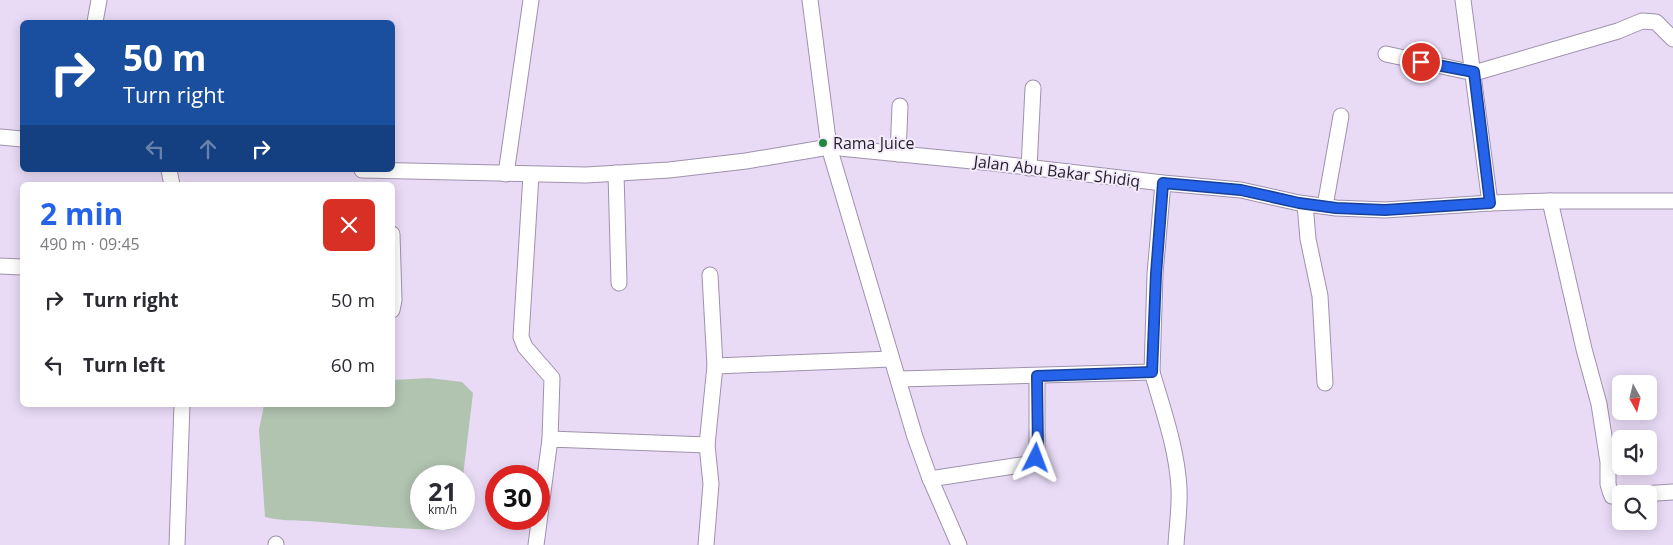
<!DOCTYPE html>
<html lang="en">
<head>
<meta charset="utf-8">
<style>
  body { margin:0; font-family:"Open Sans",sans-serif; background:#f7f7f7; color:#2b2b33; height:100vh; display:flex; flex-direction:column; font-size:19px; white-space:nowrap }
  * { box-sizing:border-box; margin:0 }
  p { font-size:16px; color:#7c7c81 }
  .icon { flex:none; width:28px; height:28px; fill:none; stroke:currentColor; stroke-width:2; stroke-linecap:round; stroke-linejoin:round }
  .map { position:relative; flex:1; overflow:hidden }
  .details { position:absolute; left:20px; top:182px; width:375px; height:225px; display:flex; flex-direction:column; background:#fff; border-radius:8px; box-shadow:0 2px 12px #0003 }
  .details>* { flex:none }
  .top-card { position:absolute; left:20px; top:20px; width:375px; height:152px; border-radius:8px; box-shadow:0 2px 12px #0003; background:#1a4fa0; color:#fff; overflow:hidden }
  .needle { width:32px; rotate:172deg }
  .tools { position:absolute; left:1612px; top:375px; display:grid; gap:10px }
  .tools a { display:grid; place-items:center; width:45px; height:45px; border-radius:8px; background:#fff; box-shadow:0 2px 12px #0003; font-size:25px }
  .speed { position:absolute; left:410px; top:465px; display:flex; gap:10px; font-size:25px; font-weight:700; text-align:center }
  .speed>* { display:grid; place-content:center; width:65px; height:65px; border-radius:50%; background:#fff; box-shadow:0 2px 12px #0003; line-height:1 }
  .speed small { font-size:12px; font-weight:400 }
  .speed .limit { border:8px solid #d22; background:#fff; color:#111 }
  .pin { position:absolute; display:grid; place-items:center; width:42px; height:42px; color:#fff; margin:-21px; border:2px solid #fff; border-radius:50%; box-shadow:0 1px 5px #0007 }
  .me { position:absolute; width:55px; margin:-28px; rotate:3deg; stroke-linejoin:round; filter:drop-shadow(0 0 4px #0008) }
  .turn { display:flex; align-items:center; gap:18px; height:105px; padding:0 20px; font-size:22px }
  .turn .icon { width:65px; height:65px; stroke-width:2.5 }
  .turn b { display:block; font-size:35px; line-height:42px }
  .lanes { display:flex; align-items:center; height:48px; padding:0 20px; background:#0003; justify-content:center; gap:25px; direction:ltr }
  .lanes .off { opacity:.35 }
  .round { display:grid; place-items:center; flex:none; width:52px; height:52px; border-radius:8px; background:#f7f7f7 }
  .head { display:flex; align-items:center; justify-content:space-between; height:85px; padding:0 20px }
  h1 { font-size:30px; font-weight:700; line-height:38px; color:#2563eb }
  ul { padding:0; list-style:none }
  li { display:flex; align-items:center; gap:15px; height:65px; padding:0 20px }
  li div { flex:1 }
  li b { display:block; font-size:19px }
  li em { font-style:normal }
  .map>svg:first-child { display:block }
  .green { fill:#b1c4b0 }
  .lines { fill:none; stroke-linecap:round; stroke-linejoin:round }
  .minor-casing { stroke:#9f92ab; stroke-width:17 }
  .minor { stroke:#fff; stroke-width:15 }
  .route-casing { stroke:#184099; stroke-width:12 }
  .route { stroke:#2563eb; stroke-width:9 }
  .poi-dot { fill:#21893f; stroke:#f3ebfb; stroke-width:2 }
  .labels { text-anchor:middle; stroke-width:4; stroke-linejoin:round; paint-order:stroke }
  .poi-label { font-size:16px; fill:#231e28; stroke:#f3ebfb; text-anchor:start }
  .street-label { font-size:16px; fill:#231e28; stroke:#f3ebfb }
</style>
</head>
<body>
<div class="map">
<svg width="1673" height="545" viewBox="0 0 1673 545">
  <rect width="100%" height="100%" fill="#e9dbf6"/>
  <path class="green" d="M429 378 462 382 473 393 463 476H421V519H455L454 528 448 530C406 529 364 526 322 522 303 520 284 522 265 517L259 430 264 405H392L393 380Z"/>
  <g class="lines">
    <defs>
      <g id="minor">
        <path d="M810 0 829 147 915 437 929 476 959 545"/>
        <path d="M1463 0 1490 203"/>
        <path d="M95 22 99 0"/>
        <path d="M1386 54 1474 73 1618 31 1642 21 1656 22 1673 39"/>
        <path d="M0 137 22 139"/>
        <path d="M898 154 900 106"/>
        <path d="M1029 168 1033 88"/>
        <path d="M169 170 172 185"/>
        <path d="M362 170 586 175 669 170 746 161 829 147 993 163 1163 183 1241 190 1299 203 1336 208 1385 210 1490 203 1550 201H1673"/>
        <path d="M616 173 619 283"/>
        <path d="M506 174 531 0"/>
        <path d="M531 175 521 337 525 347 552 378 550 439"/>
        <path d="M1550 201 1584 349 1599 404 1608 462V484L1610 491 1612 496 1621 495"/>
        <path d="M1305 204 1308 239 1320 296 1325 383"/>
        <path d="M1325 206 1341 116"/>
        <path d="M392 234 394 300 392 310"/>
        <path d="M0 266 22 267"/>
        <path d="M715 366 891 359"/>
        <path d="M1152 372C1163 410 1177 449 1179 488 1180 507 1177 526 1176 545"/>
        <path d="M899 379 1152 372 1155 274 1163 183"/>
        <path d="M930 479 1034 463 1037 450V376"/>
        <path d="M1642 494 1673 492"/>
        <path d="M177 545 182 405"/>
        <path d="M276 545V544"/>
        <path d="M536 545 550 439 707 445 715 366 710 275"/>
        <path d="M706 545 711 484 707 445"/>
      </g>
    </defs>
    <use href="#minor" class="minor-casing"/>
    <use href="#minor" class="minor"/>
  </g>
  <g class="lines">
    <defs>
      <path id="route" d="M1036 458 1038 450 1037 376 1152 372 1156 274 1163 183 1241 190 1299 203 1336 208 1385 210 1490 203 1474 72 1421 62"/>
    </defs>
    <use href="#route" class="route-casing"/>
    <use href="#route" class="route"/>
  </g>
  <circle class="poi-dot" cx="823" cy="143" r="5"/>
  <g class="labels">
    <g class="poi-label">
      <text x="833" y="149">Rama Juice</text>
    </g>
    <g class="street-label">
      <text transform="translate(1057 171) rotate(7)" y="6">Jalan Abu Bakar Shidiq</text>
    </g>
  </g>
</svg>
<div class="tools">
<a><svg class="needle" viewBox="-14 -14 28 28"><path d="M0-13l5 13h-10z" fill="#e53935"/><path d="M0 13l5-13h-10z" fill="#7c7c81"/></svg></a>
<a><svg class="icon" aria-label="sound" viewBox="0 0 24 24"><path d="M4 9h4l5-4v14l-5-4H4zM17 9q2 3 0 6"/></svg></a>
<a><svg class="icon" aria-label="search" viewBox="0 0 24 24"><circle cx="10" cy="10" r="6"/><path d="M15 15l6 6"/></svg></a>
</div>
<div class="speed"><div>21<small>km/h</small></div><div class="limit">30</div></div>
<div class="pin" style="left:1421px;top:62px;background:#d93025"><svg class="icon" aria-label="arrive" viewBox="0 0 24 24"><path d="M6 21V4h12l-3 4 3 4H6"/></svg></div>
<svg class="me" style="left:1036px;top:458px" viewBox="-20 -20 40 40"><path d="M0-17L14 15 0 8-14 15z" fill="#2563eb" stroke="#fff" stroke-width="4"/></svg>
<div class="top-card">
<div class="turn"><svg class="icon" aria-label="right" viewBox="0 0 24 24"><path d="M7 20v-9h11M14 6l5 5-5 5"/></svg><div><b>50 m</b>Turn right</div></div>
<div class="lanes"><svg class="icon off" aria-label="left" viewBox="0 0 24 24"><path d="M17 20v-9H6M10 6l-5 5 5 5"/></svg><svg class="icon off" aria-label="ahead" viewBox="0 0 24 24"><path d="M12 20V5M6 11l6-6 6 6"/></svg><svg class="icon" aria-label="right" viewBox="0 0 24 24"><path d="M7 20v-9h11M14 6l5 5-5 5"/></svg></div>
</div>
<section class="details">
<div class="head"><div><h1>2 min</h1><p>490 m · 09:45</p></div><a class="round" style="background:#d93025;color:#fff"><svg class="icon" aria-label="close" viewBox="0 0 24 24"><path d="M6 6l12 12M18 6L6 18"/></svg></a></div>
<ul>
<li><svg class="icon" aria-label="right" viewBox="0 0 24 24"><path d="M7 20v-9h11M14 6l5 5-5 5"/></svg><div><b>Turn right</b></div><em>50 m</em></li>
<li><svg class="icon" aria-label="left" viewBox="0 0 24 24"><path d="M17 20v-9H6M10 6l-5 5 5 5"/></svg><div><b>Turn left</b></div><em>60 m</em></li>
</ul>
</section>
</div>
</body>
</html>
